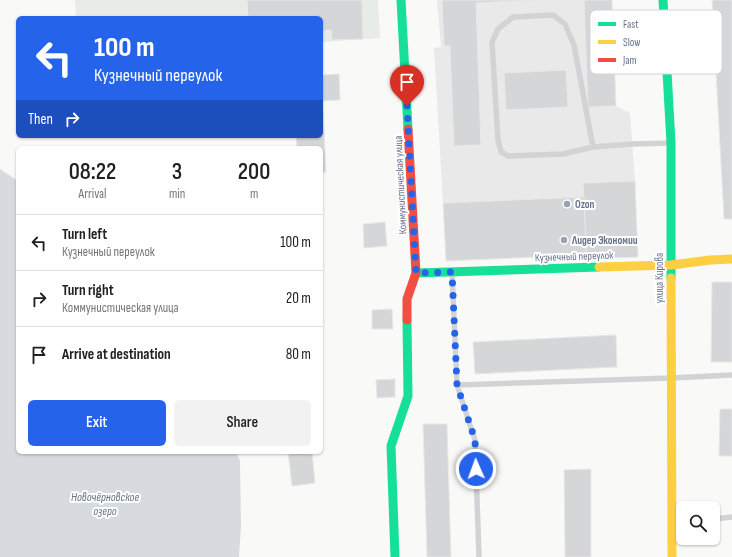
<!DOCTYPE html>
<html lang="en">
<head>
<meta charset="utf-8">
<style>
  body { margin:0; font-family:"Sofia Sans Condensed",sans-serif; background:#f2f2f2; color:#202124; height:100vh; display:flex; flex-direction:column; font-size:15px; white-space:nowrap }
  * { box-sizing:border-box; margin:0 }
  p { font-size:13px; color:#757577 }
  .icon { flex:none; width:22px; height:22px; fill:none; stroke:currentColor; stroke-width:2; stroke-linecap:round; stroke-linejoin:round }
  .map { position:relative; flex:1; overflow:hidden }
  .panel { position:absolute; left:16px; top:146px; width:307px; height:308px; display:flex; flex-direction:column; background:#fff; border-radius:6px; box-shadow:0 1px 3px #0004 }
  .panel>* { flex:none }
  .guide { position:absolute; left:16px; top:16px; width:307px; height:122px; border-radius:6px; box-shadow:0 1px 3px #0004; background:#2563eb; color:#fff; overflow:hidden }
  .tools { position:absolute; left:676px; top:501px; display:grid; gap:8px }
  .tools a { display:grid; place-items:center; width:44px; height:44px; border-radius:6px; background:#fff; box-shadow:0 1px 3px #0004; font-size:20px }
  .pin { position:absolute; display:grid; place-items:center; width:34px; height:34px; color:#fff; margin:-41px -17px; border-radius:50% 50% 50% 0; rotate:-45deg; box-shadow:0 0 4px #0007 }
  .pin .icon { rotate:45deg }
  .me { position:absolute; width:44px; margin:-22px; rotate:358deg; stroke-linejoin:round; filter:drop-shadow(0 0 3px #0008) }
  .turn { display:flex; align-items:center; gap:14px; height:84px; padding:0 12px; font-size:18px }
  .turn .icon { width:52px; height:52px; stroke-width:2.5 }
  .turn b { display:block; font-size:28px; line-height:34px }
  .then { display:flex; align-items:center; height:38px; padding:0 12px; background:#0003; gap:8px; font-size:15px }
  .eta { display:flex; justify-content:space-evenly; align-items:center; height:68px; text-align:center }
  .eta b { font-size:24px; font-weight:600; line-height:28px }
  .action { display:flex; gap:8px; margin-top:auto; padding:8px 12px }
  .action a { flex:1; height:46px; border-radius:6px; background:#2563eb; color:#fff; font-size:16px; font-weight:600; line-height:46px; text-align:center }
  .action a+a { background:#f2f2f2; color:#202124 }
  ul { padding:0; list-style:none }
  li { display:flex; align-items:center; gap:12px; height:56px; padding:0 12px; border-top:1px solid #e0e0e0 }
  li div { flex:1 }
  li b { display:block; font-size:15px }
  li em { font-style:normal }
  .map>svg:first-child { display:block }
  .built { fill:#e9e9ea }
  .green { fill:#e7ece6 }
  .water { fill:#d7dbe0 }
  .building { fill:#d5d6d8; stroke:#e8e8e8 }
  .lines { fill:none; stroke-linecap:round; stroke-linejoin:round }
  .lane { stroke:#d2d3d4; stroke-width:5.5 }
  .fast { stroke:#16e098; stroke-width:9 }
  .slow { stroke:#ffcf43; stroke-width:9 }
  .jam { stroke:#f24e42; stroke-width:9 }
  .route { stroke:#2563eb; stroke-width:7; stroke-dasharray:0 12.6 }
  .poi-dot { fill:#9aa1b0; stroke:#fff; stroke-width:1.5 }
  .labels { text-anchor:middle; stroke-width:4; stroke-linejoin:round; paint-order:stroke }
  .street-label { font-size:11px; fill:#67728a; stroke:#fff }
  .poi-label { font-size:11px; font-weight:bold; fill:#67728a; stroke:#fff; text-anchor:start }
  .water-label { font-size:12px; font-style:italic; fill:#637385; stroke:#fff }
  .key { fill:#fff; stroke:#d1d5dc; stroke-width:1 }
  .key-label { font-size:11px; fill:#67728a }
</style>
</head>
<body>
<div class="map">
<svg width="732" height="557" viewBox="0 0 732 557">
  <rect width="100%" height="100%" fill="#f9f9f8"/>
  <path class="built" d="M437 0H612L616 106 630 113 635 181 638 257 586 255 446 261 443 203 434 48 441 47Z"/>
  <path class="green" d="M75 0H378L380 38 321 42V18H76Z"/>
  <path class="water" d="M0 169 18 181V452H236L240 461 241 526 239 557H0Z"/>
  <g class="building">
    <path d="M247 0H362L363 39 332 40 331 30 321 31V18H248Z"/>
    <path d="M442 0H538L476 3 481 145 454 146 450 46H444Z"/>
    <path d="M584 0H612L616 106 588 107Z"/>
    <path d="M712 0H732V219H724Z"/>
    <path d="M566 70 568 107 506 110 504 73Z"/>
    <path d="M339 74 340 100 321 101V75Z"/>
    <path d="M321 112H323L326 172 321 173V148H297L296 136H321Z"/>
    <path d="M635 181 638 257 586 259 583 183Z"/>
    <path d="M584 197 586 255 446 261 443 203Z"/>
    <path d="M385 222 387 246 364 248 363 224Z"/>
    <path d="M712 282H732V362H711Z"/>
    <path d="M392 309 393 329H372V310Z"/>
    <path d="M616 335 617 367 475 374 473 342Z"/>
    <path d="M395 379V397L377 398 376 380Z"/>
    <path d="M720 409H732V456H719Z"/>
    <path d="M423 424H447L451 557H427Z"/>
    <path d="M288 452H312L315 483 292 486Z"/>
    <path d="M591 469V557H565L564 470Z"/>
  </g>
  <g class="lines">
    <g class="lane">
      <path d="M593 147 574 45 565 24 553 15 513 17 498 29 492 42 498 140 501 152 508 156 563 154 593 147 632 144 671 143"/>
      <path d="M452 272 457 385 475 440 479 557"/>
      <path d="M457 385 671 378 732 375"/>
      <path d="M713 519 732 517"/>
    </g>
    <g class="fast">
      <path d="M401 0 408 129"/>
      <path d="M663 0 671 143V278"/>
      <path d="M416 273 599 267"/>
      <path d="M395 557 391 446 408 396 407 320"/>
    </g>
    <g class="slow">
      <path d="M599 267 671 265 710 260 732 259"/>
      <path d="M671 278 672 557"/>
    </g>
    <path class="jam" d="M407 320V299L416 273 408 129"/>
  </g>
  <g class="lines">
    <path class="route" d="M407 106 416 273 452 272 457 385 475 440 476 469"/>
  </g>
  <g class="poi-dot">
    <circle cx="567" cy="204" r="4"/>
    <circle cx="564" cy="240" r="4"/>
  </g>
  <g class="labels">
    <g class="street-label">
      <text transform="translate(400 185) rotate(-93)" y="4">Коммунистическая улица</text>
      <text transform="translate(574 256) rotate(-2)" y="4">Кузнечный переулок</text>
      <text transform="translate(659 278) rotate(-90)" y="4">улица Кирова</text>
    </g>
    <g class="poi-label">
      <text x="575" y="208">Ozon</text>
      <text x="572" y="244">Лидер Экономии</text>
    </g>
    <g class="water-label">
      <text x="105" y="501">Новочёрновское<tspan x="105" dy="14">озеро</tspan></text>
    </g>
  </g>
  <rect x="590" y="10" width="132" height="64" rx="6" class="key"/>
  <rect x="598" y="22" width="18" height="4" fill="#16e098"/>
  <rect x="598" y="40" width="18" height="4" fill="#ffcf43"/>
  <rect x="598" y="58" width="18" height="4" fill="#f24e42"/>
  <g class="key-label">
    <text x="623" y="28">Fast</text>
    <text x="623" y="46">Slow</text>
    <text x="623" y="64">Jam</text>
  </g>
</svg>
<div class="tools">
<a><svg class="icon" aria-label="search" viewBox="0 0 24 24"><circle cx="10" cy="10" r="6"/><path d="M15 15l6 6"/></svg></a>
</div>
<div class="pin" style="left:407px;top:106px;background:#d93025"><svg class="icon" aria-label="arrive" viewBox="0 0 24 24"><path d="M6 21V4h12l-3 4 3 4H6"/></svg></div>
<svg class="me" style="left:476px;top:469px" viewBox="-20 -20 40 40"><circle r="17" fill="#2563eb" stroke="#fff" stroke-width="3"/><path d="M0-11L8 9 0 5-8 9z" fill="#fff"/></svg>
<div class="guide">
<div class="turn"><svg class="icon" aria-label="left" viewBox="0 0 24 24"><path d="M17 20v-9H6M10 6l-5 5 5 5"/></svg><div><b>100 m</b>Кузнечный переулок</div></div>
<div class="then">Then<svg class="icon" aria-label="right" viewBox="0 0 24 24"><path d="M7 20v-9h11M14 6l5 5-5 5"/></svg></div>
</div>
<section class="panel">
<div class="eta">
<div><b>08:22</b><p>Arrival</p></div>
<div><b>3</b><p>min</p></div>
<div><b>200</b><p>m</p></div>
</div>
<ul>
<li><svg class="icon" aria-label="left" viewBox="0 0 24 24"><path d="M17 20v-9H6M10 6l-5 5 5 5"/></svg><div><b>Turn left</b><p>Кузнечный переулок</p></div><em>100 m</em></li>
<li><svg class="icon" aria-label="right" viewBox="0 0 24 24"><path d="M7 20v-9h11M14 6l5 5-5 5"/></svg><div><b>Turn right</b><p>Коммунистическая улица</p></div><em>20 m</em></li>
<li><svg class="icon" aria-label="arrive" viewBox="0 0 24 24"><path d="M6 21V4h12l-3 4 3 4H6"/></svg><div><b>Arrive at destination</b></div><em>80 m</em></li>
</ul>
<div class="action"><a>Exit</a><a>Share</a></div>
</section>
</div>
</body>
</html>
